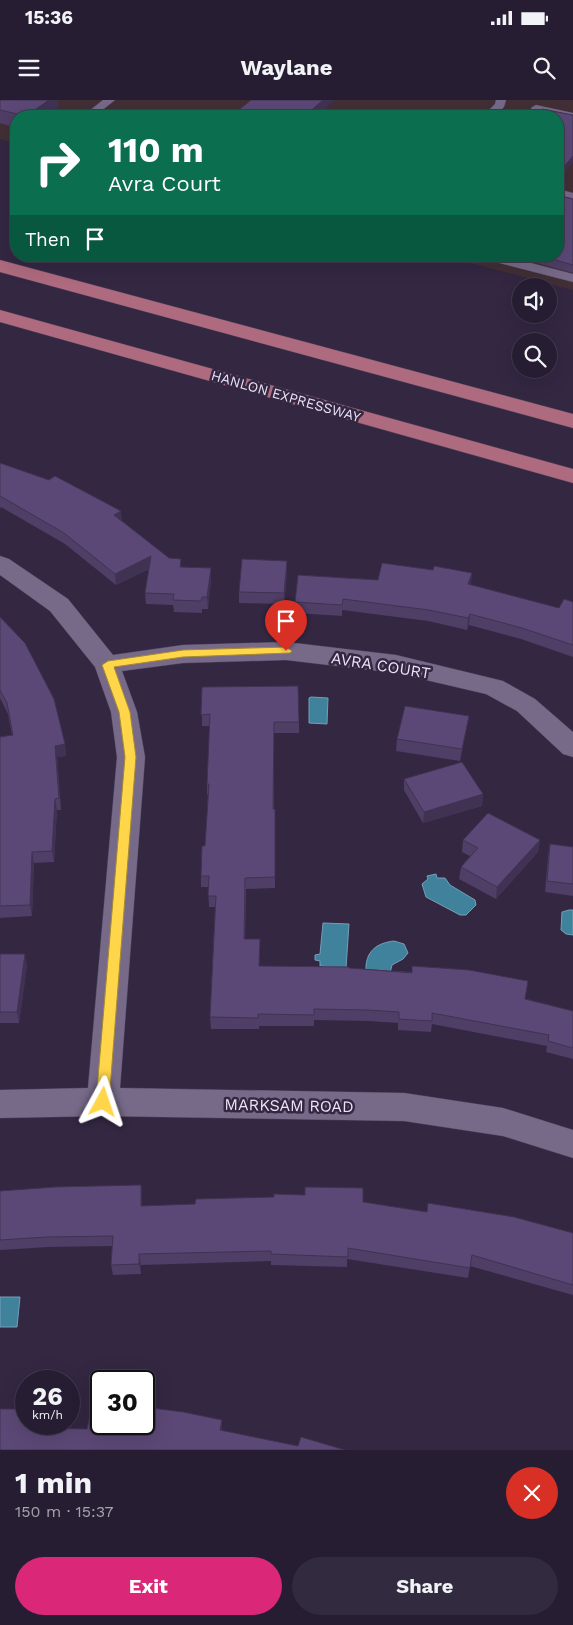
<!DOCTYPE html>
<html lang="en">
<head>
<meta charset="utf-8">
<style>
  body { margin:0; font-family:"Work Sans",sans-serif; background:#322a3e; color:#f1f3f6; height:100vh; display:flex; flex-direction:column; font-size:19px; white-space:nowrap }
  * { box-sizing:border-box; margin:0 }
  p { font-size:16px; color:#a4a2ac }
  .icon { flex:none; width:28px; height:28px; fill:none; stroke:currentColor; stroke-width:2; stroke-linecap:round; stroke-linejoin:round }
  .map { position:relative; height:1350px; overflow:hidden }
  .drawer { display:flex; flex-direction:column; background:#261d32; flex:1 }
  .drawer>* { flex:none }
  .banner { position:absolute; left:10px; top:10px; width:554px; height:152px; border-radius:20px; box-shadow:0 5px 20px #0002,0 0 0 1px #423b4d; background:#0b6e4f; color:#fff; overflow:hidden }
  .buttons { position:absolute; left:512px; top:178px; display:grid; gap:10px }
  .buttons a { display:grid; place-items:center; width:45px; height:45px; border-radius:50%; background:#261d32; box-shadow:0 5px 20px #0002,0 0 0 1px #423b4d; font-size:25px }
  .speed { position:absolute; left:15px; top:1270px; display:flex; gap:10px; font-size:25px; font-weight:700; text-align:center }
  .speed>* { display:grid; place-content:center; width:65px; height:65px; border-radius:50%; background:#261d32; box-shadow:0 5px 20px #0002,0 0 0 1px #423b4d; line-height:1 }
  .speed small { font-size:12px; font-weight:400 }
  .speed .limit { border:2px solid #111; border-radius:8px; background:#fff; color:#111 }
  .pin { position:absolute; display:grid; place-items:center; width:42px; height:42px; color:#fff; margin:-51px -21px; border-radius:50% 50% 50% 0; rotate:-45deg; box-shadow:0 0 5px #0007 }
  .pin .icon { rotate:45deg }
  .me { position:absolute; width:55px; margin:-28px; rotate:5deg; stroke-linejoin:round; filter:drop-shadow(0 0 4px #0008) }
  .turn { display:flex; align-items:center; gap:18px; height:105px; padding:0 15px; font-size:22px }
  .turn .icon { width:65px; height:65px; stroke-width:2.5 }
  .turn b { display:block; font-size:35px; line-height:42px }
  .then { display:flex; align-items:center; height:48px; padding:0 15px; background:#0003; gap:10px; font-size:19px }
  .round { display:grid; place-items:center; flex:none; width:52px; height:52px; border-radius:26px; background:#322a3e }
  .overview { display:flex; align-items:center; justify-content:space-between; height:85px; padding:0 15px }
  h1 { font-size:30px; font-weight:700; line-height:38px }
  .action { display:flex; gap:10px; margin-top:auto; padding:10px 15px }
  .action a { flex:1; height:58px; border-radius:30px; background:#db2777; color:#fff; font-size:20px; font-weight:700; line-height:58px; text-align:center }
  .action a+a { background:#322a3e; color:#f1f3f6 }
  .status { display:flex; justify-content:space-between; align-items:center; height:35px; padding:0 25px; background:#261d32; direction:ltr }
  .status svg { height:14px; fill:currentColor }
  header { display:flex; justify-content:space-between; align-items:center; height:65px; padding:0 15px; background:#261d32; font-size:22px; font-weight:700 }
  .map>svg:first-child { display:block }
  .commercial { fill:#422f35 }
  .water { fill:#40829c; stroke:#739fb7 }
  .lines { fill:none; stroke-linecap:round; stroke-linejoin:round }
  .service-casing { stroke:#4d4259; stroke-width:1 }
  .minor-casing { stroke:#4d4259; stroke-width:1 }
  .trunk-casing { stroke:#4d4259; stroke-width:1 }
  .service { fill:#776a89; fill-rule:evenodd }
  .minor { fill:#776a89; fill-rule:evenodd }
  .trunk { fill:#ae6a7e; fill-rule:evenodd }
  .wall { fill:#4f3e65 }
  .shaded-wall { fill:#403253 }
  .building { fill:#5c4876; stroke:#403253 }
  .route { fill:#ffd54a; stroke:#a68a30 }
  .labels { text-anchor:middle; stroke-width:5; stroke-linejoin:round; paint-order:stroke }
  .far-street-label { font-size:14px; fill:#ebe4f6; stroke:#332742 }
  .street-label { font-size:16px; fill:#ebe4f6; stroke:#332742 }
</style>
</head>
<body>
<div class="status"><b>15:36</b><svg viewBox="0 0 49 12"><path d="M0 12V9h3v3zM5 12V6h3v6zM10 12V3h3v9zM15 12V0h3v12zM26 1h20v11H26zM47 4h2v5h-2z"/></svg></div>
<header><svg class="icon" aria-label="menu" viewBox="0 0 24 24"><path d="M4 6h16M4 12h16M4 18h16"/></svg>Waylane<svg class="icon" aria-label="search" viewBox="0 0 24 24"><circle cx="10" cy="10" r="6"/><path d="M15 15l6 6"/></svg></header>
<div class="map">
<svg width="573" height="1350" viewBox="0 0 573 1350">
  <rect width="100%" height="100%" fill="#332742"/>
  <path class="commercial" d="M0 0H573V190L444 156H558V16H16V44L0 39Z"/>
  <g class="water">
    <path d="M311 597 328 598 327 624 309 623V598Z"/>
    <path d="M436 774 437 778H445L450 785 475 800 476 805 466 815H460L426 797 422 784 428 779 427 776Z"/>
    <path d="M569 810H573V835L566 834 561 830 562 812Z"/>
    <path d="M323 823 349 824 346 868 320 866V861L315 860V855L320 854Z"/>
    <path d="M394 841 404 844 408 853 403 859 392 865 390 873 366 871C365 852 376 843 394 841Z"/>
    <path d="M0 1197H20L17 1227H0Z"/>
  </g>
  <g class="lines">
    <defs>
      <g id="service">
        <path d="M103 0H115L95 16H83Z"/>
        <path d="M496 0H506L504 7 494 16H483L495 4Z"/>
        <path d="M536 5 573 13V19L532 10 531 8Z"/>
        <path d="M558 89 573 93V101L558 96Z"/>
        <path d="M482 156H504L573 174V182L484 159Z"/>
      </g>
      <path id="minor" d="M0 456 9 459 68 499 113 555 183 545 286 542 396 555 503 581 535 599 573 632V657L563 654 517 611 486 594 396 573 286 560 183 563 122 571 137 612 145 657 120 988 404 993 503 1008 573 1030V1058L503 1036 404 1021 103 1016 0 1018V990L88 988 117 657 111 612 95 567 50 511 0 475Z"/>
      <g id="trunk">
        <path d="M0 160 573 314V328L0 172Z"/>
        <path d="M0 210 573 369V383L0 222Z"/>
      </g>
    </defs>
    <use href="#service" class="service-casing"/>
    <use href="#minor" class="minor-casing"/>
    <use href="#trunk" class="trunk-casing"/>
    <use href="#service" class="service"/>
    <use href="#minor" class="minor"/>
    <use href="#trunk" class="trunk"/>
  </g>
  <g class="wall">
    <path d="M0 0 59 7 46 16H16V28L0 23Z"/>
    <path d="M573 99V173L512 156H558Z"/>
    <path d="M0 363 122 421 169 458 182 467 211 479 208 509H202V513L174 512 173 505 146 504 145 493 149 469 116 485 65 444 1 407 0 409Z"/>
    <path d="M287 472 284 504 239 503V492Z"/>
    <path d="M471 485 559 508 573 502V557L521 539 469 525 467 530 428 521 342 510V516L295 513V502Z"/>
    <path d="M0 517 65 644 66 656 57 657 61 710H57L54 762 34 763 32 816 0 818V637L12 635 8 614 0 598Z"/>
    <path d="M202 587 299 622V633H274V709H275V788L246 789 245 839 260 866 349 868 412 872V866L526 899 573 911V959L546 952 547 946 432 924 431 932 398 930V923L368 921 314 920V926H259V929H211L210 917 215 807H209L208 787H201V776L205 746 208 695H207V684L210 626H202Z"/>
    <path d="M467 627 460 661 396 651 397 639Z"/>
    <path d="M404 679 483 694 482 706 423 723 404 690Z"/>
    <path d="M463 740H540L538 752 496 799 459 779 461 767 470 756 462 752Z"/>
    <path d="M550 744 573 747V796L545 792 548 756Z"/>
    <path d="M0 854 27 865 19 923H0Z"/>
    <path d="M0 1091 142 1095V1106L363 1102 427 1112 573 1133V1195L470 1166 468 1178 347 1159V1167L271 1165V1161L141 1165V1174L113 1175 111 1165 112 1146 49 1147 0 1150Z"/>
  </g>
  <g class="shaded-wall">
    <path d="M49 0H58L59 7 46 16H26Z"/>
    <path d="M323 0H335L327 7V11L320 16H305Z"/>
    <path d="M573 56V62L558 80V74Z"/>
    <path d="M121 411 122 422 114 415Z"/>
    <path d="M151 456 152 467 116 485 115 474Z"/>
    <path d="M287 461V472L284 504V493Z"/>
    <path d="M211 468V479L208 509 207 497Z"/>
    <path d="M472 473 471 485 468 484Z"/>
    <path d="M470 514 469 525 467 530 468 518Z"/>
    <path d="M65 644 66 656 57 657 61 710 55 646Z"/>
    <path d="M483 694 482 706 423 723 424 712Z"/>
    <path d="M55 699 57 710 54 762 52 751Z"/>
    <path d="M540 740 538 752 496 799 497 787Z"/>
    <path d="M32 752 34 763 32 816 30 805Z"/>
    <path d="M25 854 27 865 19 923 17 912Z"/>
    <path d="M141 1085 142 1095V1116L141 1106Z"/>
    <path d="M139 1154 141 1165V1174L139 1164Z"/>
    <path d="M222 1320V1330L220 1340V1330Z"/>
    <path d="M37 1324H40L38 1338 36 1328Z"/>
  </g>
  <g class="building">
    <path d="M0 0H49L26 16 0 10Z"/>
    <path d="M251 0H323L305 16H231Z"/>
    <path d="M542 9 573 15V56L558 74V16H535Z"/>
    <path d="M558 95 573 99V165L541 156H558Z"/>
    <path d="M0 363 49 380 55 376 121 411 114 415 169 458 181 459 180 467 211 468 207 497H202L201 501 173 500 174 494 145 493 151 456 115 474 64 433 0 396Z"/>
    <path d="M242 459 287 461 284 493 239 492Z"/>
    <path d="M382 463 433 470 434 466 472 473 468 484 559 508 564 499 573 502V545L522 528 470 514 468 518 429 510 343 499 342 505 295 502 298 475 378 480Z"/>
    <path d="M0 517 25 543 54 599 65 644 55 646 59 698 55 699 52 751 32 752 30 805 0 806V637L13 635 7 603 0 590Z"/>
    <path d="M298 586 299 622H274L273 709H275V777L245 778 244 839H260L259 866 349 867V868L412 873V866L469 870 528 881 525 899 573 911V948L548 941 549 935 432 913V921L399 919V912L368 910 314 909V915L258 914V918L210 917 216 796H208L209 776H201L202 746H205L209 684H207L210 614 201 615 202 587Z"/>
    <path d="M405 606 469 616 462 649 397 639Z"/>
    <path d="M462 662 483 694 424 712 404 679Z"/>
    <path d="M488 713 540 740 497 787 461 767 478 748 463 740Z"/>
    <path d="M550 744 573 747V784L547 781Z"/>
    <path d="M0 854H25L17 912H0Z"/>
    <path d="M141 1085V1106L195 1104 196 1099 274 1097V1094L305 1095V1087L363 1088V1102L427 1112 428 1103 514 1117 573 1133V1185L472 1155 470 1168 348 1148V1157L271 1154V1151L139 1154V1164L111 1165 113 1136 47 1137 0 1140V1091L55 1087Z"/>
    <path d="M93 1301 101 1302V1324H144V1307L183 1312 222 1320 220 1330 298 1346 301 1337 345 1350H0V1309H26V1324H37L36 1328 87 1329Z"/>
  </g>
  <path class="route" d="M286 547 292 551 290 553 183 557 114 567 130 612 136 657 109 1002 107 1006 103 1007 98 1006 96 1002 125 657 119 612 102 565 108 561 183 550Z"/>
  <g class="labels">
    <g class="far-street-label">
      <text transform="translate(286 296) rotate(16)" y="5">HANLON EXPRESSWAY</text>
    </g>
    <g class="street-label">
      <text transform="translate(381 565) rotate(9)" y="6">AVRA COURT</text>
      <text transform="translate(289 1005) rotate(1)" y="6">MARKSAM ROAD</text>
    </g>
  </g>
</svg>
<div class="buttons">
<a><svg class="icon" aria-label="sound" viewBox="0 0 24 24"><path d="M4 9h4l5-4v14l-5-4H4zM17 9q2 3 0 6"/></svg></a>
<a><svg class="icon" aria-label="search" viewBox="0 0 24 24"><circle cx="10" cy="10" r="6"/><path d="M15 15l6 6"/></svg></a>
</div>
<div class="speed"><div>26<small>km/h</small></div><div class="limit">30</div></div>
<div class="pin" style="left:286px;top:551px;background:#d93025"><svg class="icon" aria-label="arrive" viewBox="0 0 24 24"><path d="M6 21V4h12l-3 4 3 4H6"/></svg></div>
<svg class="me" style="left:103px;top:1002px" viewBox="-20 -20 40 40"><path d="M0-17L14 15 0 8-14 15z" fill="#ffd54a" stroke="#fff" stroke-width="4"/></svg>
<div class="banner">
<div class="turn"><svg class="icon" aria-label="right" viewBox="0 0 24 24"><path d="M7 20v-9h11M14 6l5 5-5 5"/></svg><div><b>110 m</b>Avra Court</div></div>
<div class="then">Then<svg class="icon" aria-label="arrive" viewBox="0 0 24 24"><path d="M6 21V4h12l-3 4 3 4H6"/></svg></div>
</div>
</div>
<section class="drawer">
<div class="overview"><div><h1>1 min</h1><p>150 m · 15:37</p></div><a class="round" style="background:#d93025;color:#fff"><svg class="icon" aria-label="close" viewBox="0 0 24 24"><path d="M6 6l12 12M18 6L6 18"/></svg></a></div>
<div class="action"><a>Exit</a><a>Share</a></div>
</section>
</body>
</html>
